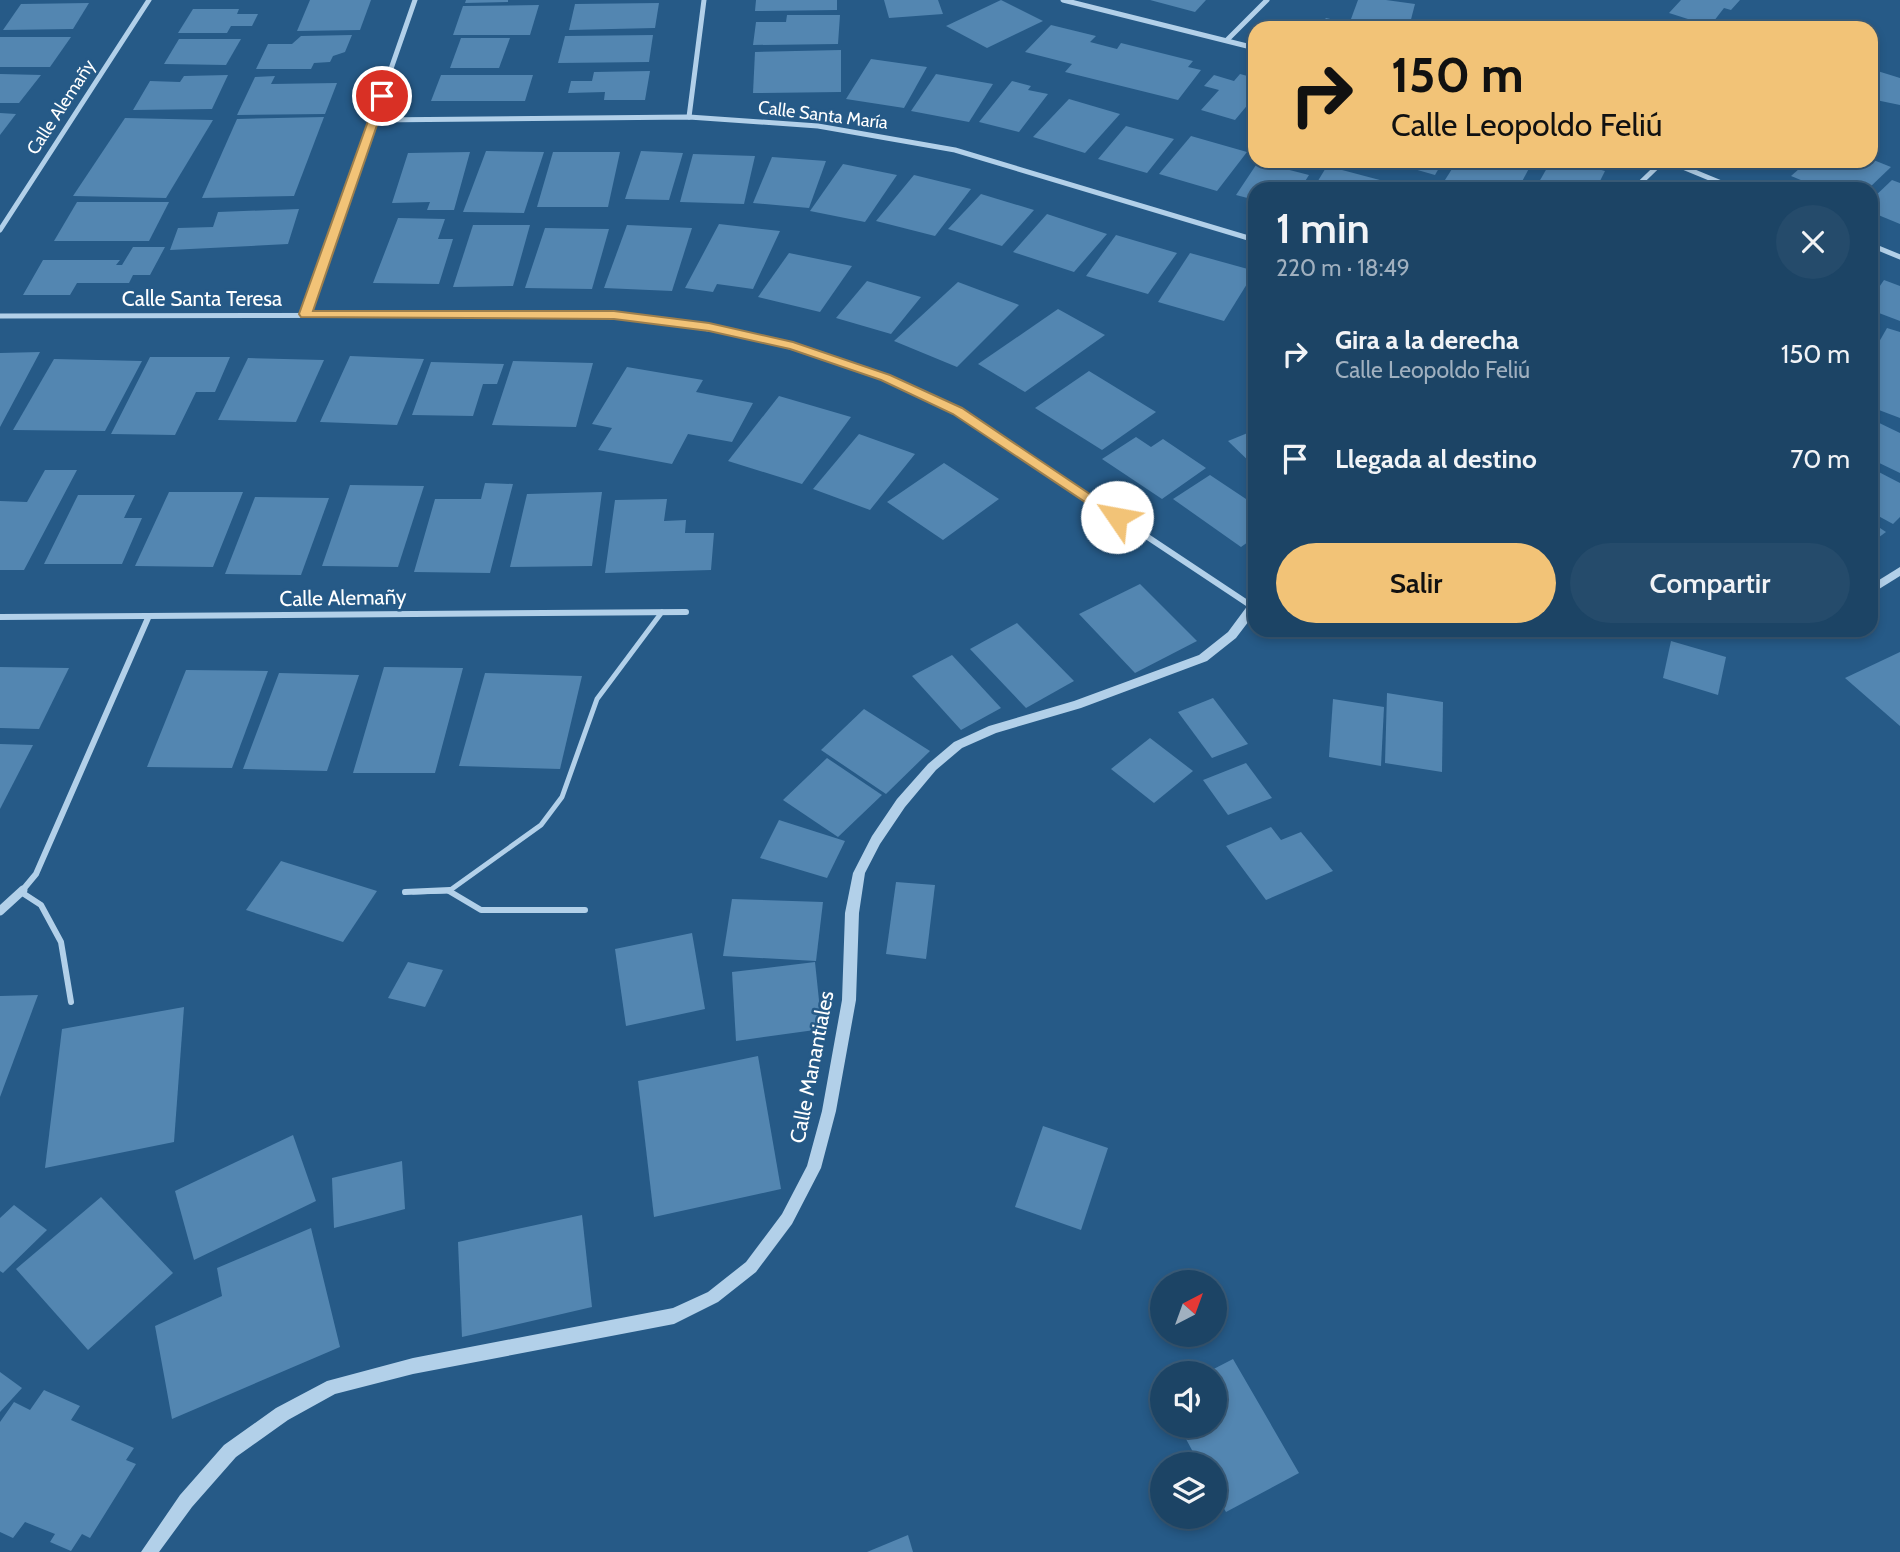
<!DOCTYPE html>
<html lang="es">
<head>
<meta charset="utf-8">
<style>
  body { margin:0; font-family:Cabin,sans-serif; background:#254b6b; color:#f1f3f6; height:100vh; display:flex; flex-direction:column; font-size:26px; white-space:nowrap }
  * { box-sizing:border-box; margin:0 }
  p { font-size:23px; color:#a0b0bf }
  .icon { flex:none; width:38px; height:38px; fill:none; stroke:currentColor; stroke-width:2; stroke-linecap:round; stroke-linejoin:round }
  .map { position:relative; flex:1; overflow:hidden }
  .drawer { position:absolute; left:1248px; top:182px; width:630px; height:455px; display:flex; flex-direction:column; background:#1c4465; border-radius:21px; box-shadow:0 4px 10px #0003,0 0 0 2px #3a5c79 }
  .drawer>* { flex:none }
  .hud { position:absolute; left:1248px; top:21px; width:630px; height:147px; border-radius:21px; box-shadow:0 4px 10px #0003,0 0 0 2px #3a5c79; background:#f2c377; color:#111; overflow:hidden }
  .needle { width:46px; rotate:41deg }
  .tools { position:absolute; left:1150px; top:1270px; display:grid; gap:14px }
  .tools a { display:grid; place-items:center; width:77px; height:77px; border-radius:50%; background:#1c4465; box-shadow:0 4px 10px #0003,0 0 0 2px #3a5c79; font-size:35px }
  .pin { position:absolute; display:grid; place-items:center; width:60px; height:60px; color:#fff; margin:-30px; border:4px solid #fff; border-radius:50%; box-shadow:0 2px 7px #0007 }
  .me { position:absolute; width:77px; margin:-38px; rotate:303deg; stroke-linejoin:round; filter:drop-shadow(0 0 5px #0008) }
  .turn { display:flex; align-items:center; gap:24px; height:147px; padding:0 28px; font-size:32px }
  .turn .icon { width:91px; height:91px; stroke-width:2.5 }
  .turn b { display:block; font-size:49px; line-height:60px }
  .round { display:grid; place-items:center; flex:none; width:74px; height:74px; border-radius:37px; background:#254b6b }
  .head { display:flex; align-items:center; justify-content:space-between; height:119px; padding:0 28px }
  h1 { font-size:42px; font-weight:600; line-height:52px }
  .button { display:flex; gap:14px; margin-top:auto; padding:14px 28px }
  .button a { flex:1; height:80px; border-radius:42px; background:#f2c377; color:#111; font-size:28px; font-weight:600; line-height:80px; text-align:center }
  .button a+a { background:#254b6b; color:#f1f3f6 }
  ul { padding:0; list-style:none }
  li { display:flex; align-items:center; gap:21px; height:105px; padding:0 28px }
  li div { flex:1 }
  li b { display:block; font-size:26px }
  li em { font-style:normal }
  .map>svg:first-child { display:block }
  .building { fill:#5386b1 }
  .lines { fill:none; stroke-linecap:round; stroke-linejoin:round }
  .service-far1 { stroke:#b2d0e9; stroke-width:5 }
  .service { stroke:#b2d0e9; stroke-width:6 }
  .minor-far2 { stroke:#b2d0e9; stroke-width:5 }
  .minor-far1 { stroke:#b2d0e9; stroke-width:6 }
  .minor { stroke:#b2d0e9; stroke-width:9 }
  .tertiary { fill:#b2d0e9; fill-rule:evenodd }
  .route { fill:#f2c377; stroke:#9d7f4d; stroke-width:2 }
  .labels { text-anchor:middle; stroke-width:5; stroke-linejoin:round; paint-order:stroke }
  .far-street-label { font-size:18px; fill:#fff; stroke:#265a87 }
  .street-label { font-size:21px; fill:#fff; stroke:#265a87 }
</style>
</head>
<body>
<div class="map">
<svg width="1900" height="1552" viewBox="0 0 1900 1552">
  <rect width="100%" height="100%" fill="#265a87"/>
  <g class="building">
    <path d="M310 0H371L360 30 297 31Z"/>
    <path d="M466 0H508V2L465 3Z"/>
    <path d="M756 0H837V10L755 11Z"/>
    <path d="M884 0H938L943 14 889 18Z"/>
    <path d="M1001 0 1043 21 987 48 946 26Z"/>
    <path d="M1150 0H1206L1195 12Z"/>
    <path d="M1358 0H1386L1415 4 1409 27 1351 19Z"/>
    <path d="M1681 0H1740L1731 10 1724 8 1710 26 1669 13Z"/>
    <path d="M89 3 73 29 3 30 21 4Z"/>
    <path d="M659 3 655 28 569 30 575 4Z"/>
    <path d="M539 5 530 35H453L463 6Z"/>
    <path d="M193 9H239L237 14H258L252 26H231L227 33H178Z"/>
    <path d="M787 15H840L838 44 753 45 756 22H786Z"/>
    <path d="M1326 18 1364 27V28H1318Z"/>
    <path d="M1051 25 1096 36 1090 42 1117 49 1121 43 1193 61 1188 67 1201 70 1178 100 1065 72 1072 64 1025 52Z"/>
    <path d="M352 35 345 52 333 56 330 62 314 63 311 69H256L268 44H292L301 36Z"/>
    <path d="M653 35 649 62 558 63 565 36Z"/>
    <path d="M0 37H71L50 67H0Z"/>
    <path d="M461 38H510L499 68H450Z"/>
    <path d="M179 39H241L226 65 164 64Z"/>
    <path d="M841 50V92L753 93 755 52Z"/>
    <path d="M871 59 927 67 904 108 846 99Z"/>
    <path d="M1871 69 1900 78V105L1871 99Z"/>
    <path d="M650 71 645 100H604L605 92 568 93 571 81H592L594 72Z"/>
    <path d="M0 74 41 75 19 103H0Z"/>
    <path d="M936 74 993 84 969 122 911 111Z"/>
    <path d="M1240 74 1255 78V96L1235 120 1201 110 1219 90 1204 86 1214 75 1234 81Z"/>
    <path d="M228 75 212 109 133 110 150 81 180 82 184 76Z"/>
    <path d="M441 75H533L525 101H431Z"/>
    <path d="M275 76 271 84 337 83 325 114 237 115 255 77Z"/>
    <path d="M1012 81 1031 86 1028 90 1048 94 1019 132 979 122Z"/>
    <path d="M1069 99 1120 114 1085 153 1033 137Z"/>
    <path d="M0 113 16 114 0 135Z"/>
    <path d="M324 117 294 196 202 198 237 119Z"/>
    <path d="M125 118 213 120 166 198 73 196Z"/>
    <path d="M1126 126 1174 139 1147 173 1098 159Z"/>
    <path d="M1191 136 1247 152 1217 191 1159 174Z"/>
    <path d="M486 151 544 152 524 213 463 212Z"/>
    <path d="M641 151 683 153 669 200 625 199Z"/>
    <path d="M470 152 454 210H427L430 202 392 203 408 153Z"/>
    <path d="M553 152H620L608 207H537Z"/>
    <path d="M693 154 755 156 744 204 680 202Z"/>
    <path d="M772 157 826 161 809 208 753 203Z"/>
    <path d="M1871 159 1891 167 1868 189H1823L1791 176 1808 161Z"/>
    <path d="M1386 161H1443L1435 175Z"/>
    <path d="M1457 161H1533L1518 189H1479L1445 180Z"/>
    <path d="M1551 161H1569L1605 171 1596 189H1535Z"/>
    <path d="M1258 162 1309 175 1300 189H1255V200L1236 195Z"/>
    <path d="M843 164 897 175 865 222 810 211Z"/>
    <path d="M1327 166 1410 188V189H1313Z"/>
    <path d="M914 175 971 189 935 236 876 221Z"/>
    <path d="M1892 180 1900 183V224L1871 212V200Z"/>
    <path d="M981 194 1034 210 1002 246 948 229Z"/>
    <path d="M77 202H169L149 241H54Z"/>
    <path d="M299 209 288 244 170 250 178 228 213 227 218 212Z"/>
    <path d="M1047 214 1107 234 1074 272 1013 252Z"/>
    <path d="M398 218 445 219 438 239H453L439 284 373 283Z"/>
    <path d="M719 224 780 231 753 289 717 284 713 292 685 288Z"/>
    <path d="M473 225H530L513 286 453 287Z"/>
    <path d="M627 225 692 228 672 291 604 288Z"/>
    <path d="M545 228 609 229 592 289 525 288Z"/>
    <path d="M1116 235 1177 253 1148 294 1086 276Z"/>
    <path d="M133 247H165L150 275H133L129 283H77L70 295H23L43 260H120L116 265H122Z"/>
    <path d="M789 253 852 266 820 312 758 297Z"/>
    <path d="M1190 253 1255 271 1224 321 1158 302Z"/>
    <path d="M1884 280 1900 286V321L1871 310V299Z"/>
    <path d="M867 281 921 297 891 334 836 318Z"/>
    <path d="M958 282 1019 305 957 367 894 341Z"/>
    <path d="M1058 309 1105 335 1025 392 978 364Z"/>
    <path d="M1887 328 1900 332V418L1871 407V356Z"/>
    <path d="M40 352 0 427V353Z"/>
    <path d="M350 356 424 359 397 425 320 422Z"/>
    <path d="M150 357H230L215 392H196L175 435 111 434Z"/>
    <path d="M248 358 324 360 296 422 218 420Z"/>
    <path d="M54 359 142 361 105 431 13 430Z"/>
    <path d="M513 361 593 363 576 427 492 425Z"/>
    <path d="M431 362 504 364 497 384H483L473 416 412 415Z"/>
    <path d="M627 367 703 380 696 392 753 403 732 442 688 434 672 464 598 450 612 428 592 424Z"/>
    <path d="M1089 371 1156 412 1102 450 1035 408Z"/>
    <path d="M779 396 851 417 802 484 728 461Z"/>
    <path d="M1871 419 1900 433V473L1871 459Z"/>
    <path d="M1255 430V467L1228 441Z"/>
    <path d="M859 434 915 454 870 510 813 489Z"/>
    <path d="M1136 437 1151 447 1163 439 1206 468 1162 499 1102 459Z"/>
    <path d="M944 463 999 499 943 540 887 502Z"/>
    <path d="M1871 468 1900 483V517L1893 524 1871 512Z"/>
    <path d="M45 470H77L24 570H0V501L27 502Z"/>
    <path d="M1210 475 1255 505V537L1241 547 1173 499Z"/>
    <path d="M485 483 513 484 490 573 414 572 435 499H481Z"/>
    <path d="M350 485 424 486 398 567 322 566Z"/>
    <path d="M169 492H243L213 567 135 566Z"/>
    <path d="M602 492 592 566 510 567 527 494Z"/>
    <path d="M78 495H135L124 518H142L122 564H44Z"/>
    <path d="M255 497 329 498 301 575 225 574Z"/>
    <path d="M667 499 664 521 686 520 685 533H714L711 570 605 573 615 500Z"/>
    <path d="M1871 522 1886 532 1871 543Z"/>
    <path d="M1140 584 1197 641 1135 673 1079 614Z"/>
    <path d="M1017 623 1074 681 1026 708 970 649Z"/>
    <path d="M1671 641 1726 657 1718 695 1663 678Z"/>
    <path d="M1900 652V726L1845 678Z"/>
    <path d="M952 655 1001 708 961 730 912 676Z"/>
    <path d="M0 667 69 668 39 729 0 728Z"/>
    <path d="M384 667 463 668 435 773H353Z"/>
    <path d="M186 670 268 671 232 768 147 767Z"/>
    <path d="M279 673 359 675 327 771 243 769Z"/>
    <path d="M485 673 582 676 560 769 459 766Z"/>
    <path d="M1387 693 1443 702 1442 772 1385 763Z"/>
    <path d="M1213 698 1248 744 1212 758 1178 712Z"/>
    <path d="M1333 699 1384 707 1381 766 1329 757Z"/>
    <path d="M864 709 930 751 886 794 821 750Z"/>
    <path d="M1150 738 1193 771 1154 803 1111 769Z"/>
    <path d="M0 744 33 745 0 809Z"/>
    <path d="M827 758 882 795 838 837 783 800Z"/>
    <path d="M1246 763 1272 798 1228 815 1203 780Z"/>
    <path d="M779 820 845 841 827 878 760 858Z"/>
    <path d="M1271 827 1281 840 1301 832 1333 871 1266 900 1226 846Z"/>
    <path d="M281 861 377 891 343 942 246 910Z"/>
    <path d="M896 882 935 885 926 959 886 954Z"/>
    <path d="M732 899 823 902 816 961 723 956Z"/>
    <path d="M692 933 705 1009 626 1026 615 949Z"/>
    <path d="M408 962 443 970 425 1007 388 998Z"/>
    <path d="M815 962 822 1029 736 1041 732 972Z"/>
    <path d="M38 995 0 1097V996Z"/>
    <path d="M184 1007 174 1142 45 1168 62 1029Z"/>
    <path d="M758 1056 781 1189 654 1217 638 1081Z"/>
    <path d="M1043 1126 1108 1148 1081 1230 1015 1207Z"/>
    <path d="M293 1135 316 1201 194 1260 175 1191Z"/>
    <path d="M402 1161 405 1209 334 1228 332 1178Z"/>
    <path d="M101 1197 173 1273 88 1350 16 1269Z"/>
    <path d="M14 1205 47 1230 3 1273 0 1271V1218Z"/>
    <path d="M582 1215 592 1307 462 1337 458 1242Z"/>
    <path d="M311 1228 340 1347 172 1419 155 1326 222 1296 217 1268Z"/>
    <path d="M1233 1359 1299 1473 1226 1512 1214 1491V1465H1200L1179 1426H1214V1374H1204Z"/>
    <path d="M0 1372 22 1388 0 1412Z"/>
    <path d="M44 1390 80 1406 71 1420 134 1448 126 1460 136 1464 90 1538 82 1534 71 1551 50 1542 55 1534 25 1522 13 1538 0 1532V1422L14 1402 30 1410Z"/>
    <path d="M908 1535 913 1552H867Z"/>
  </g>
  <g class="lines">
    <path class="service-far1" d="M413 892 449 891 541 825 562 797 597 699 662 612"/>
    <g class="service">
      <path d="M449 891 481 910H585"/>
      <path d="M21 892 41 905 61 942 71 1002"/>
      <path d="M405 892 450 890"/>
    </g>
    <g class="minor-far2">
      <path d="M1063 0 1255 48"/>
      <path d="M1227 40 1267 0"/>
      <path d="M689 117 704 0"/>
      <path d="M373 120 689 117 818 126 955 150 1255 240"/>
      <path d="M1668 161 1736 189"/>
      <path d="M1634 189 1663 161"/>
      <path d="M0 230 149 0"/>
      <path d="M1871 245 1900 257"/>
      <path d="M305 315 415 0"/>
      <path d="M0 316 614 315 743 334 837 360 906 387"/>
    </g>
    <g class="minor-far1">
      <path d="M902 385 958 411 1253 607"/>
      <path d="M0 617 686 612"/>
      <path d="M21 892 36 874 148 618"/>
    </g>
    <path class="minor" d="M0 911 23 890"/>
    <g class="tertiary">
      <path d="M1900 567V576L1871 594V585Z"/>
      <path d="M1255 600V613L1236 638 1207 661 1081 708 996 733 962 748 936 770 905 807 880 844 865 873 859 913 856 1000 836 1111 821 1168 792 1224 756 1272 718 1302 674 1324 413 1374 335 1394 288 1420 236 1457 192 1507 159 1552H141L180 1495 224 1445 276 1408 327 1381 413 1358 673 1308 708 1292 746 1262 782 1214 807 1166 822 1111 842 1000 845 913 853 873 872 836 897 799 928 764 954 742 989 726 1074 701 1199 655 1228 632 1251 601Z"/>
    </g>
  </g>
  <path class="route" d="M382 93 387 96 313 311H614L709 323 793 342 890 375 962 408 1124 517 1122 520H1112L953 414 881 380 790 349 709 331 614 319 301 317 299 314 377 96Z"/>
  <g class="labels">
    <g class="far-street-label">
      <text transform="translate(61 107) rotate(-57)" y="6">Calle Alemañy</text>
      <text transform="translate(823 115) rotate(7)" y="6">Calle Santa María</text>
    </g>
    <g class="street-label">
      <text x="202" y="306">Calle Santa Teresa</text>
      <text transform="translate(343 598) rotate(-1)" y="7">Calle Alemañy</text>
      <text transform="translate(812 1067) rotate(-79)" y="7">Calle Manantiales</text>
    </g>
  </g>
</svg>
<div class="tools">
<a><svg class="needle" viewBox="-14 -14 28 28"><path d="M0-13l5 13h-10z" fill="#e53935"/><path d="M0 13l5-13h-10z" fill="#a0b0bf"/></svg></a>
<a><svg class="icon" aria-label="sound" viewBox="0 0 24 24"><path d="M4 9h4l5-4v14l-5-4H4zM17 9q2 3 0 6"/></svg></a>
<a><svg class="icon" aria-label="layers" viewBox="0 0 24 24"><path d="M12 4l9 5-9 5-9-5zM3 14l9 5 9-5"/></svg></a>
</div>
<div class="pin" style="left:382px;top:96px;background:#d93025"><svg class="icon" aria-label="arrive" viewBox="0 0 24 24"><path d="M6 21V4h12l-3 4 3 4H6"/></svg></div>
<svg class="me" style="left:1117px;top:517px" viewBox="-20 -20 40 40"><circle r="19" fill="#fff"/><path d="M0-13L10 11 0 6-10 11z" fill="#f2c377"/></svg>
<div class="hud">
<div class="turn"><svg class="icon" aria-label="right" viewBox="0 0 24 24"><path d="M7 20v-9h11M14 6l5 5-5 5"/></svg><div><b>150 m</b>Calle Leopoldo Feliú</div></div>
</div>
<section class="drawer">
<div class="head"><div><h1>1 min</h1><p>220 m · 18:49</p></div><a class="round"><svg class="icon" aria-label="close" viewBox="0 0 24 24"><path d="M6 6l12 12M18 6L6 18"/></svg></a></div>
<ul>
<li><svg class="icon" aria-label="right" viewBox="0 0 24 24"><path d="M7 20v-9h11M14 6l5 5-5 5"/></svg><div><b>Gira a la derecha</b><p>Calle Leopoldo Feliú</p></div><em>150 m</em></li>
<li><svg class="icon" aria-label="arrive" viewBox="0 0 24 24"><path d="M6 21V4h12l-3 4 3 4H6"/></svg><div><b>Llegada al destino</b></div><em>70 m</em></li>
</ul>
<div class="button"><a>Salir</a><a>Compartir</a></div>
</section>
</div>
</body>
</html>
